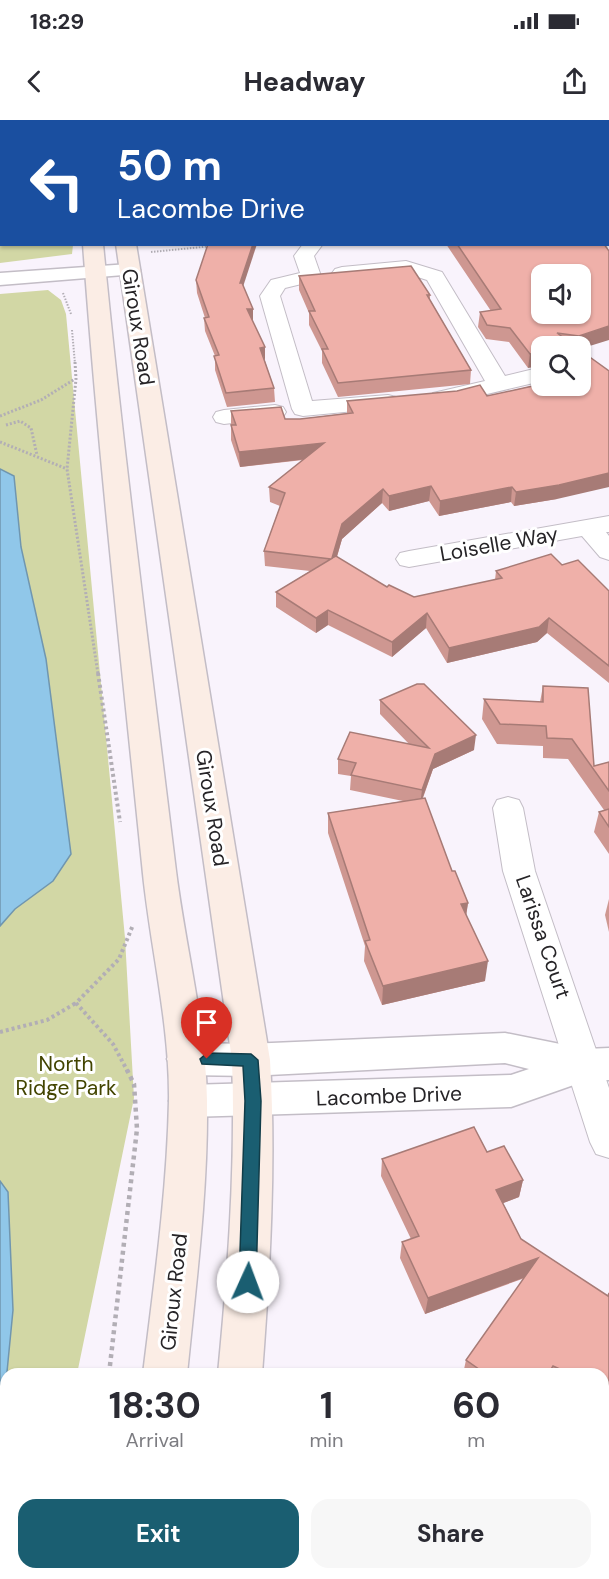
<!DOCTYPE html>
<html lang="en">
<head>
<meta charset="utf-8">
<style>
  body { margin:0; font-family:"DM Sans",sans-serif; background:#f7f7f7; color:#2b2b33; height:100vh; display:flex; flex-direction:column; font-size:22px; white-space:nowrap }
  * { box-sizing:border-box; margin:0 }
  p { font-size:20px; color:#7c7c81 }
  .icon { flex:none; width:33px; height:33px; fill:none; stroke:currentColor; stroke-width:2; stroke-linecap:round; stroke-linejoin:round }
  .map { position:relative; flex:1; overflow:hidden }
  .drawer { position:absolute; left:0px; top:1248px; width:609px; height:212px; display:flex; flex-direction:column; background:#fff; border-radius:18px 18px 0 0; box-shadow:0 2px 4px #0004 }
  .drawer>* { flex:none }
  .banner { position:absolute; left:0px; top:0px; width:609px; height:126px; box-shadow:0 2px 4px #0004; background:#1a4fa0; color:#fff; overflow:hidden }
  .controls { position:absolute; left:531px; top:144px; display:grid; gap:12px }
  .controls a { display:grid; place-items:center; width:60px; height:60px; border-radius:12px; background:#fff; box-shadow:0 2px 4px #0004; font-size:30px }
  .pin { position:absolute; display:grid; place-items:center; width:51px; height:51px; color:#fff; margin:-62px -26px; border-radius:50% 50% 50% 0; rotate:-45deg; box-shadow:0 0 6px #0007 }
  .pin .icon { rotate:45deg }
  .me { position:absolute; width:66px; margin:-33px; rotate:2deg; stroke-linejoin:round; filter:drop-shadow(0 0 4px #0008) }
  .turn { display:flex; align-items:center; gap:21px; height:126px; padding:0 18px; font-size:27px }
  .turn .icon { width:78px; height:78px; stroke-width:2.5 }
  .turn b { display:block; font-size:42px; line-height:51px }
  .eta { display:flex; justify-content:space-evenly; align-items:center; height:102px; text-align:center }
  .eta b { font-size:36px; font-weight:700; line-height:42px }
  .primary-button { display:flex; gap:12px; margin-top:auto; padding:12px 18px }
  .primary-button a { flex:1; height:69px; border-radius:18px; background:#1a5e71; color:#fff; font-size:24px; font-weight:700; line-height:69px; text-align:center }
  .primary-button a+a { background:#f7f7f7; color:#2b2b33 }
  .status { display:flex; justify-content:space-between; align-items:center; height:42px; padding:0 30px; background:#fff; direction:ltr }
  .status svg { height:16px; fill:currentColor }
  header { display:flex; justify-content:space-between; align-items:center; height:78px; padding:0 18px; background:#fff; font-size:27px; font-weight:700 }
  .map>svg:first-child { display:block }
  .built { fill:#f1e6f6 }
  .green { fill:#d2d7a5 }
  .water { fill:#90c7e9; stroke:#7096af; stroke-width:1.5 }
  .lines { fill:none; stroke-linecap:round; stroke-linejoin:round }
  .minor-casing { stroke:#c3bdc6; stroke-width:2 }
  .tertiary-casing { stroke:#c3bdc6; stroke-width:3 }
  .secondary-casing { stroke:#c3bdc6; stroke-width:3 }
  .path-far3 { stroke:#b2aeb5; stroke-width:2; stroke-dasharray:1.5 1.5; stroke-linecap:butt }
  .path-far2 { stroke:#b2aeb5; stroke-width:3; stroke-dasharray:2 2; stroke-linecap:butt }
  .path-far1 { stroke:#b2aeb5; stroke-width:4; stroke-dasharray:3 3; stroke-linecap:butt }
  .path { stroke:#b2aeb5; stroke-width:4.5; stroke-dasharray:4 4; stroke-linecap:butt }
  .minor { fill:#fff; fill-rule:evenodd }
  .tertiary { fill:#fff; fill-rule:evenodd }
  .secondary { fill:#fbede5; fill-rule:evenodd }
  .wall { fill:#ce9791 }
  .shaded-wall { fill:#a77b76 }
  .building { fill:#efb0a9; stroke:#a77b76; stroke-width:1.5; fill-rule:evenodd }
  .route { fill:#1a5e71; stroke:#113d49; stroke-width:1.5 }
  .labels { text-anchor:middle; stroke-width:6; stroke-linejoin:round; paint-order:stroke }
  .street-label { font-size:21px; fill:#262427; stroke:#fff }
  .park-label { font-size:21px; fill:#424400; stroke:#fff }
</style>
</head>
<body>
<div class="status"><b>18:29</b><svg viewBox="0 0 49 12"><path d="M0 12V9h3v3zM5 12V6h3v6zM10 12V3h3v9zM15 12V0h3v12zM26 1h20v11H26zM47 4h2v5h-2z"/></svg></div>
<header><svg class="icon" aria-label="back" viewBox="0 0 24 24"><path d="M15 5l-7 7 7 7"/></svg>Headway<svg class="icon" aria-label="share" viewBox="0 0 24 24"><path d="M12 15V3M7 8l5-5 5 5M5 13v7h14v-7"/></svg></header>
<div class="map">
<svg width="609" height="1459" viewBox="0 0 609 1459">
  <rect width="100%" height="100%" fill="#f9f3fc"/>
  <path class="built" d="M603 1418H609V1459H284L285 1454H603Z"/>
  <g class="green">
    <path d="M0 115 2 124 73 125 72 134 0 143Z"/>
    <path d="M48 170 61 180 66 194 125 818 134 978 77 1254H6V1454H21L20 1459H0V174Z"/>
    <path d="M603 1337 609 1338V1418H603Z"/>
  </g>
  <g class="water">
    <path d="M0 349 14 356 21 427 46 539 71 734 53 761 15 789 0 806Z"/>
    <path d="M0 1061 8 1072 13 1190 0 1324Z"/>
  </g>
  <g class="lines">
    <defs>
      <g id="minor">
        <path d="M306 0H324L306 2Z"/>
        <rect x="608" y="90" width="1" height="12"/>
        <path d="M303 124H323L314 136 321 156 318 160 285 168 280 176 312 281 388 275 396 277 399 282 396 287 303 296 295 294 292 289 260 176 271 160 300 153 294 136Z"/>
        <path d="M406 141 442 152 505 256 542 247V261L441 285 433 283 430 278 433 273 485 261 427 160 405 153 342 159 335 157 332 153 335 149 342 147Z"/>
        <path d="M275 285 283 287 286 292 283 297 224 304 216 302 213 297 216 292 224 290Z"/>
        <path d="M609 396V412H606L609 416V440L600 437 582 416 409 447 400 445 396 439 400 433 409 431Z"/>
        <path d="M508 677 519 680 523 688 535 751 609 968V1038L596 1034 590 1022 503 751 493 688 497 680Z"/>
      </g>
      <g id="tertiary">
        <path d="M129 144 136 146 140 150 136 154 0 165V153Z"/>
        <path d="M505 913 585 929 609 928V960L585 961 511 987 188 997 174 993 169 981 174 969 188 965 511 955 529 949 505 943 251 956 186 955 173 950 167 939 173 928 186 923 251 924Z"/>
      </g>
      <g id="secondary">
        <path d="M121 0H139L120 2Z"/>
        <path d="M152 0H170L151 2Z"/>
        <path d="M83 124H103C123 331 150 537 175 743 184 822 206 901 207 981 208 1072 196 1163 187 1254H143C154 1164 167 1073 169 981 170 902 149 822 142 744 121 537 98 331 83 124Z"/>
        <path d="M116 124H136L270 940C276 1044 270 1150 262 1254H218C228 1150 236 1044 232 940Z"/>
        <path d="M99 1454H147L146 1459H98Z"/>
        <path d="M180 1454H228L227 1459H179Z"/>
      </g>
    </defs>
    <use href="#minor" class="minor-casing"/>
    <use href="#tertiary" class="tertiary-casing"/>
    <use href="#secondary" class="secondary-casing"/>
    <g class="path-far3">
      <path d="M69 0 71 2"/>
      <path d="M151 132 213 126"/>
      <path d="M63 173 71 194"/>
      <path d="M72 210 75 244"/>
    </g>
    <g class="path-far2">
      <path d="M75 242 76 259 67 349 98 554"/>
      <path d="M0 296 41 280 75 259"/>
      <path d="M6 305 20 301 31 308 37 335"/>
      <path d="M0 322 67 349"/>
    </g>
    <g class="path-far1">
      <path d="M98 553 120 702"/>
      <path d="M0 912 47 900 76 883"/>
      <path d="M128 952 113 924 76 883 119 839 133 805"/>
    </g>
    <g class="path">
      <path d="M109 1254 137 1009 134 964 127 950"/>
      <path d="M603 1376 609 1377"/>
      <path d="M58 1459 60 1454"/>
    </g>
    <use href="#minor" class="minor"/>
    <use href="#tertiary" class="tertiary"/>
    <use href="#secondary" class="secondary"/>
  </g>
  <g class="wall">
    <path d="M446 124H604L580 226H542L528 248 509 222 486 219 478 207 480 192 491 191Z"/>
    <path d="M299 156 430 175V180L471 250 470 264 338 277 322 243V231L309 205V193L299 170Z"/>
    <path d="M196 160 243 166 253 189V202L265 241 274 268 275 282 227 287 215 250V236L205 211 204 198H205L197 173Z"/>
    <path d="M541 250 542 266 557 379 514 386 511 382 439 396 429 381 389 391 382 383 342 419 337 437 387 467 414 477 495 460 496 451 562 445 609 471V563L547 513 537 522 447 543 426 508 392 537 328 505 316 513 276 487V472L310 451 265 446 264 431 280 386 270 382 269 367 303 340 240 347 231 320V291L285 299H300L347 293V281L487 276 540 264Z"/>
    <path d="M543 566 594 646 609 642V734L594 712 599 692 604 690 568 639 543 638V626L497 624 482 599 484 579 540 582Z"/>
    <path d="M380 580 474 630 433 649 423 678 452 751 468 783 466 795 485 861 382 885 364 841 365 826 328 713V693L403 681 350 670 351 656 338 654V639L409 624 380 594Z"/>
    <path d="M609 779V812L605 795Z"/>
    <path d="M487 1032 523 1060 519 1077 503 1083 521 1119 608 1176 609 1172V1287L603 1284V1254H463L466 1240 525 1158 425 1194 400 1138 402 1122 411 1119 381 1056 382 1039Z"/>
  </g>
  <g class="shaded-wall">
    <path d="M0 0H19L16 2H2V8L0 9Z"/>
    <path d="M269 0H277V2H268Z"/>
    <rect x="608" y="63" width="1" height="13"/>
    <path d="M2 64V75L0 76V65Z"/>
    <path d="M253 124H257L240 176V163Z"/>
    <path d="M247 189H253V202Z"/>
    <path d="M609 206V220L580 229V226H577L579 216Z"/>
    <path d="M265 227V241L260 228Z"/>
    <path d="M542 232V246L528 248 530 234Z"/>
    <path d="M324 323V337L240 347 239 332Z"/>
    <path d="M609 353V367L557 379 514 386 516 372Z"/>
    <path d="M431 366 429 381 389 391V376Z"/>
    <path d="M512 367 511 382 439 396 440 381Z"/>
    <path d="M383 369 382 383 342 419 332 453V438L342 404Z"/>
    <path d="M328 490V505L316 513V498Z"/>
    <path d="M427 493 426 508 392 537V522Z"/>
    <path d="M549 498 547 513 537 522 447 543 449 528Z"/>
    <path d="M476 615 474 630 433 649 420 685 422 670 435 634Z"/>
    <path d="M468 783 465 803 461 784Z"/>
    <path d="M488 841 485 861 382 885 383 866Z"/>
    <path d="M523 1060 519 1077 493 1087 496 1070Z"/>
    <path d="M538 1138 534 1154 425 1194 428 1178Z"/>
  </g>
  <g class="building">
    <path d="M202 0H269L268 2H202Z"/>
    <path d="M351 0H609V63H608V2H350Z"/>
    <path d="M0 32 2 33V64L0 65Z"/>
    <path d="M208 124H253L240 163H242L253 189H247L265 227 260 228 274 268 226 273 214 236 219 235 204 198 209 197 196 160Z"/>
    <path d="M457 124H604L609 131V206L579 216 557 213 575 226H542V232L530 234 510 208 487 205 480 192 501 189ZM542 154H580V194H542Z"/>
    <path d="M411 146 430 175H427L471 250 338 263 322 229H328L309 191H315L299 156Z"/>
    <path d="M580 230 609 251V353L559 365 516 372 512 367 440 381 431 366 389 376 383 369 342 404 332 438 336 436 387 467 389 465 414 477 502 458 496 451 551 434 562 445 578 440 609 471V546L549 498 539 507 449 528 427 493 392 522 328 490 316 498 276 472 331 439 264 431 285 373 269 367 324 323 239 332 231 305H236L231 291 281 287 285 299H300L353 293 347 281 457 271 480 265 487 276 542 264V266H580Z"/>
    <path d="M417 564H424L476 615 435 634 422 670 351 655 356 643 338 639 350 612 429 628 380 580Z"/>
    <path d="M543 566 588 568 594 646 609 642V671L572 619 547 618 546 606 500 604 484 579 543 582Z"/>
    <path d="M425 678 452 751H455L468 783 461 784 488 841 383 866 365 821 370 820 328 693Z"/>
    <path d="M609 689V707L599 692Z"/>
    <path d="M474 1007 487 1032 504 1026 523 1060 496 1070 521 1119 608 1176 609 1173V1270L603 1267V1254H571L553 1246 548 1254H486L466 1240 538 1138 428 1178 402 1122 419 1116 382 1039Z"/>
    <path d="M521 1454H524L544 1459H520Z"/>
  </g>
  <path class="route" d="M207 933 251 934 258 940 261 981 256 1162 254 1168 248 1170 242 1168 239 1162 245 981 243 946 202 944 200 939Z"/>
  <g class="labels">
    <g class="street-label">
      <text transform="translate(138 207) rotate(81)" y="7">Giroux Road</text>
      <text transform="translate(499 424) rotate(-10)" y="7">Loiselle Way</text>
      <text transform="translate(212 688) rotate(81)" y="7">Giroux Road</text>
      <text transform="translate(543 817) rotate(71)" y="7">Larissa Court</text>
      <text transform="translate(389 976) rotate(-2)" y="7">Lacombe Drive</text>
      <text transform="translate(174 1172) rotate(-84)" y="7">Giroux Road</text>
    </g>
    <g class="park-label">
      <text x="66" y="951">North<tspan x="66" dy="24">Ridge Park</tspan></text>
    </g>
  </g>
</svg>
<div class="controls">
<a><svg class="icon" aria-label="sound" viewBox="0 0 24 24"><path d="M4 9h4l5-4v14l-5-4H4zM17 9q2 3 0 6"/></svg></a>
<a><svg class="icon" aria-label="search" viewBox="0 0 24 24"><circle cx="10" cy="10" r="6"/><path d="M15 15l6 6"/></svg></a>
</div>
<div class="pin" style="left:207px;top:939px;background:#d93025"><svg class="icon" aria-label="arrive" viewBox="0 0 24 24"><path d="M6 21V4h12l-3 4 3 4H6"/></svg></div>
<svg class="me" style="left:248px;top:1162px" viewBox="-20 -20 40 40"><circle r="19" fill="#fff"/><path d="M0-13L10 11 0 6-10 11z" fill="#1a5e71"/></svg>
<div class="banner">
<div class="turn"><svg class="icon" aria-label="left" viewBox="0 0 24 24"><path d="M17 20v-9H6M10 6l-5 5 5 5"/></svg><div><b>50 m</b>Lacombe Drive</div></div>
</div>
<section class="drawer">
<div class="eta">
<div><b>18:30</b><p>Arrival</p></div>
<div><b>1</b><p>min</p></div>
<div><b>60</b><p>m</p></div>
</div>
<div class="primary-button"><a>Exit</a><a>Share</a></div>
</section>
</div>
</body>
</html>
